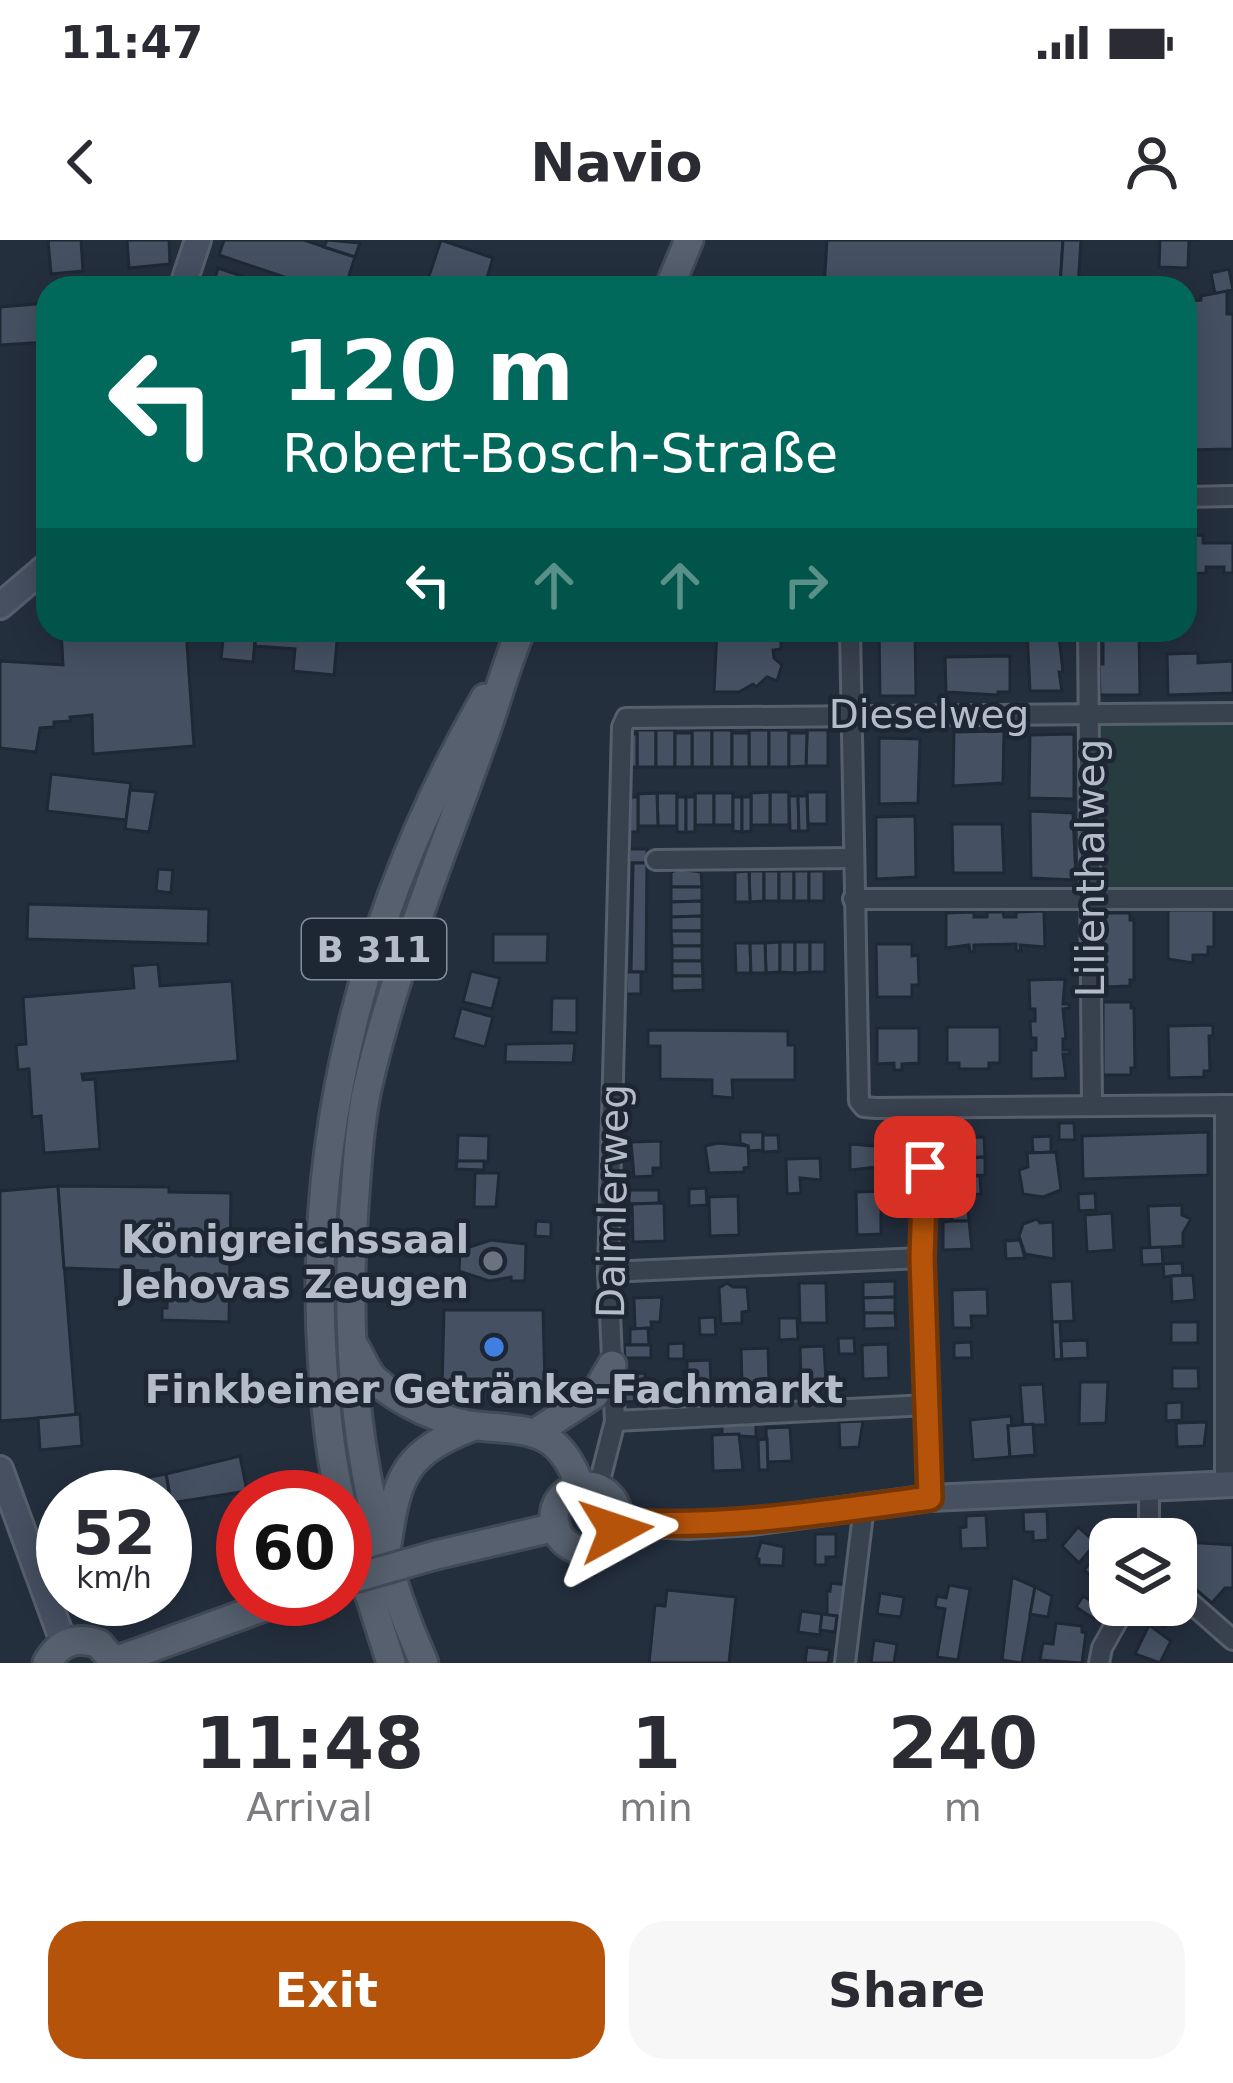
<!DOCTYPE html>
<html lang="en">
<head>
<meta charset="utf-8">
<style>
  body { margin:0; font-family:"DejaVu Sans",sans-serif; background:#f7f7f7; color:#2b2b33; height:100vh; display:flex; flex-direction:column; font-size:45px; white-space:nowrap }
  * { box-sizing:border-box; margin:0 }
  p { font-size:39px; color:#7c7c81 }
  .icon { flex:none; width:66px; height:66px; fill:none; stroke:currentColor; stroke-width:2; stroke-linecap:round; stroke-linejoin:round }
  .map { position:relative; height:1423px; overflow:hidden }
  .panel { display:flex; flex-direction:column; background:#fff; flex:1 }
  .panel>* { flex:none }
  .top-card { position:absolute; left:36px; top:36px; width:1161px; height:366px; border-radius:36px; box-shadow:0 6px 30px #0003; background:#00695c; color:#fff; overflow:hidden }
  .fabs { position:absolute; left:1089px; top:1278px; display:grid; gap:24px }
  .fabs a { display:grid; place-items:center; width:108px; height:108px; border-radius:24px; background:#fff; box-shadow:0 6px 30px #0003; font-size:60px }
  .speed { position:absolute; left:36px; top:1230px; display:flex; gap:24px; font-size:60px; font-weight:700; text-align:center }
  .speed>* { display:grid; place-content:center; width:156px; height:156px; border-radius:50%; background:#fff; box-shadow:0 6px 30px #0003; line-height:1 }
  .speed small { font-size:30px; font-weight:400 }
  .speed .limit { border:18px solid #d22; background:#fff; color:#111 }
  .pin { position:absolute; display:grid; place-items:center; width:102px; height:102px; color:#fff; margin:-51px; border-radius:24px; box-shadow:0 6px 18px #0006 }
  .me { position:absolute; width:132px; margin:-66px; rotate:85deg; stroke-linejoin:round; filter:drop-shadow(0 0 9px #0008) }
  .turn { display:flex; align-items:center; gap:42px; height:252px; padding:0 48px; font-size:54px }
  .turn .icon { width:156px; height:156px; stroke-width:2.5 }
  .turn b { display:block; font-size:84px; line-height:102px }
  .lanes { display:flex; align-items:center; height:114px; padding:0 48px; background:#0003; justify-content:center; gap:60px; direction:ltr }
  .lanes .off { opacity:.35 }
  .eta { display:flex; justify-content:space-evenly; align-items:center; height:204px; text-align:center }
  .eta b { font-size:72px; font-weight:800; line-height:84px }
  .primary-button { display:flex; gap:24px; margin-top:auto; padding:24px 48px }
  .primary-button a { flex:1; height:138px; border-radius:36px; background:#b45309; color:#fff; font-size:48px; font-weight:800; line-height:138px; text-align:center }
  .primary-button a+a { background:#f7f7f7; color:#2b2b33 }
  .status { display:flex; justify-content:space-between; align-items:center; height:84px; padding:0 60px; background:#fff; direction:ltr }
  .status svg { height:33px; fill:currentColor }
  header { display:flex; justify-content:space-between; align-items:center; height:156px; padding:0 48px; background:#fff; font-size:54px; font-weight:800 }
  .map>svg:first-child { display:block }
  .green { fill:#263c3f }
  .building { fill:#455162; stroke:#1f2835; stroke-width:3 }
  .lines { fill:none; stroke-linecap:round; stroke-linejoin:round }
  .street-casing { stroke:#565f6c; stroke-width:24 }
  .secondary-casing { stroke:#565f6c; stroke-width:30 }
  .primary-casing { stroke:#414a57; stroke-width:33 }
  .street { stroke:#38414e; stroke-width:18 }
  .secondary { stroke:#465061; stroke-width:24 }
  .primary { stroke:#56606e; stroke-width:27 }
  .primary-bridge-casing { stroke:#414a57; stroke-width:33; stroke-linecap:butt }
  .primary-bridge { stroke:#56606e; stroke-width:27 }
  .route-casing { stroke:#753606; stroke-width:30 }
  .route { stroke:#b45309; stroke-width:21 }
  .worship-dot { fill:#6b7280; stroke:#1d2633; stroke-width:4.5 }
  .shop-dot { fill:#3f7fe0; stroke:#1d2633; stroke-width:4.5 }
  .labels { text-anchor:middle; stroke-width:9; stroke-linejoin:round; paint-order:stroke }
  .shield { fill:#1d2633; stroke:#878f9c; stroke-width:3 }
  .shield-label { font-size:36px; font-weight:bold; fill:#b4bcc9 }
  .street-label { font-size:39px; fill:#b4bcc9; stroke:#1d2633 }
  .poi-label { font-size:39px; font-weight:bold; fill:#b4bcc9; stroke:#1d2633; text-anchor:end }
</style>
</head>
<body>
<div class="status"><b>11:47</b><svg viewBox="0 0 49 12"><path d="M0 12V9h3v3zM5 12V6h3v6zM10 12V3h3v9zM15 12V0h3v12zM26 1h20v11H26zM47 4h2v5h-2z"/></svg></div>
<header><svg class="icon" aria-label="back" viewBox="0 0 24 24"><path d="M15 5l-7 7 7 7"/></svg>Navio<svg class="icon" aria-label="person" viewBox="0 0 24 24"><circle cx="12" cy="8" r="4"/><path d="M4 21q1-7 8-7t8 7"/></svg></header>
<div class="map">
<svg width="1233" height="1423" viewBox="0 0 1233 1423">
  <rect width="100%" height="100%" fill="#242f3e"/>
  <path class="green" d="M1233 481V650H1099L1098 482Z"/>
  <g class="building">
    <path d="M48 0H81L83 31 51 34Z"/>
    <path d="M127 0H169L170 24 129 28Z"/>
    <path d="M224 0H304L355 17 345 48H317L219 15Z"/>
    <path d="M327 0 360 3 355 17 324 7Z"/>
    <path d="M441 0 493 18 484 48H425Z"/>
    <path d="M827 0H1063L1060 48H824Z"/>
    <path d="M1063 0H1081L1078 48 1060 47Z"/>
    <path d="M1160 0H1200H1189L1188 28 1159 27Z"/>
    <path d="M218 28 277 48H212Z"/>
    <path d="M1229 29 1233 50 1215 54 1211 33Z"/>
    <path d="M1227 51V74H1233V209L1185 210V61L1201 60V56Z"/>
    <path d="M48 63V102L0 105V67Z"/>
    <path d="M1203 295V303H1233V333H1224V327H1206V333L1185 334 1187 296Z"/>
    <path d="M61 390H186L194 506 93 514 92 475 70 477 71 481 54 482V487L40 488 36 512 0 508V421L63 425Z"/>
    <path d="M224 390H256L253 422 221 419Z"/>
    <path d="M256 390H338L334 435 293 431 295 409 255 406Z"/>
    <path d="M717 390 781 392V409L773 410 774 418 782 425 777 441 767 437 756 447 753 444 739 452H714Z"/>
    <path d="M879 390H915L916 456H880Z"/>
    <path d="M1027 390H1062L1059 396 1063 432H1059L1062 451H1030Z"/>
    <path d="M1099 390H1139L1140 455H1100L1099 424H1103V396H1099Z"/>
    <path d="M1198 413V423L1233 421V453L1168 455 1167 414Z"/>
    <path d="M1010 416V452H998V455L946 452 945 417Z"/>
    <rect x="637" y="490" width="19" height="37"/>
    <rect x="656" y="490" width="19" height="37"/>
    <rect x="692" y="490" width="20" height="37"/>
    <rect x="712" y="490" width="20" height="37"/>
    <rect x="749" y="490" width="20" height="37"/>
    <rect x="769" y="490" width="20" height="37"/>
    <path d="M807 490H828V526H806Z"/>
    <path d="M1004 491 1003 543 953 546 954 492Z"/>
    <rect x="675" y="493" width="17" height="34"/>
    <rect x="732" y="493" width="17" height="34"/>
    <path d="M789 493H807L806 526 789 527Z"/>
    <rect x="629" y="494" width="8" height="33"/>
    <path d="M1074 494V559L1029 558 1030 495Z"/>
    <path d="M879 498 920 499 918 563 879 564Z"/>
    <path d="M51 534 131 543 126 580 47 571Z"/>
    <path d="M130 550 156 552 149 592 125 589Z"/>
    <rect x="770" y="552" width="19" height="33"/>
    <path d="M770 552V585H751V553Z"/>
    <path d="M807 552H827V584H808Z"/>
    <path d="M657 553H677V586H658Z"/>
    <path d="M657 553 658 586H638V554Z"/>
    <rect x="695" y="553" width="19" height="32"/>
    <rect x="714" y="553" width="19" height="32"/>
    <path d="M789 556H798L799 591H790Z"/>
    <path d="M798 556H807L808 591H799Z"/>
    <rect x="628" y="557" width="10" height="35"/>
    <rect x="677" y="557" width="9" height="35"/>
    <rect x="686" y="557" width="9" height="35"/>
    <path d="M733 557H742V592L733 591Z"/>
    <path d="M742 557H751V591L742 592Z"/>
    <path d="M1030 571 1073 573 1076 640 1031 638Z"/>
    <path d="M915 576 916 637 876 639V577Z"/>
    <path d="M952 584H1002L1004 633H953Z"/>
    <rect x="629" y="609" width="18" height="14"/>
    <path d="M633 623H647L646 732H631Z"/>
    <path d="M158 629 173 630 171 653 156 651Z"/>
    <path d="M679 629 701 632 702 647H671V632Z"/>
    <path d="M749 631H764V661L750 662Z"/>
    <path d="M749 631 750 662H735V632Z"/>
    <rect x="764" y="631" width="15" height="30"/>
    <rect x="779" y="631" width="15" height="30"/>
    <rect x="794" y="631" width="15" height="30"/>
    <rect x="809" y="631" width="15" height="30"/>
    <path d="M671 647H702V661L671 662Z"/>
    <path d="M702 661V676L671 677V662Z"/>
    <path d="M28 664 209 669 208 704 27 699Z"/>
    <path d="M1168 670H1214V707H1208V715H1193V723L1168 719Z"/>
    <path d="M1044 671 1045 707 1020 705 1021 711H1016V704L974 705V712H970L969 705 946 708V673L974 672V677H987V672H1003L1004 677H1016V672Z"/>
    <path d="M1102 673H1130V680H1134V740H1130V746L1103 747Z"/>
    <path d="M702 676V691H671V677Z"/>
    <path d="M671 691H702V706H672Z"/>
    <path d="M493 694H548L547 723H493Z"/>
    <path d="M780 702V732L766 733 765 703Z"/>
    <path d="M780 702H795V733L780 732Z"/>
    <path d="M795 702H810V732L795 733Z"/>
    <rect x="810" y="702" width="15" height="30"/>
    <path d="M735 703H750L751 733H736Z"/>
    <path d="M750 703H765L766 733H751Z"/>
    <path d="M876 704H912V716L918 715 919 745H912V757H877Z"/>
    <rect x="672" y="706" width="30" height="15"/>
    <path d="M672 721H702L703 736H672Z"/>
    <path d="M158 724 160 746 232 741 238 821 82 834 83 840 95 839 100 909 44 913 41 876 32 877 29 829 18 830 16 805 26 804 23 757 134 748 132 726Z"/>
    <path d="M471 731 500 738 492 769 463 762Z"/>
    <rect x="626" y="732" width="15" height="22"/>
    <path d="M672 736H703V750L672 751Z"/>
    <path d="M1065 739 1063 764H1070L1069 768 1063 769 1066 799H1063V810H1070V814H1063L1066 838 1031 839V810H1036V798H1031L1030 781H1035V769H1030L1029 740Z"/>
    <path d="M552 758H577V793L551 792Z"/>
    <path d="M1103 762H1131V768H1134L1135 828H1131V835H1103Z"/>
    <path d="M461 768 493 777 485 807 453 798Z"/>
    <path d="M1213 785V796H1209L1210 831H1204V837L1169 838 1168 786Z"/>
    <path d="M947 787H1000V823H989V829H959V823H947Z"/>
    <path d="M877 788H919V823L902 824V830H894V823L877 824Z"/>
    <path d="M648 790 788 791V805H795V840H732L733 858 712 856V840L660 839V806H648Z"/>
    <path d="M566 803H575L573 823 505 822 506 804Z"/>
    <path d="M1059 883H1074L1075 900H1059Z"/>
    <path d="M740 892H763V910L748 911V906L740 903Z"/>
    <path d="M1208 892V935L1083 939 1082 896Z"/>
    <path d="M458 895 489 896 488 922 457 921Z"/>
    <path d="M763 895H778L779 911 763 912Z"/>
    <path d="M1051 896V912L1033 913 1032 897Z"/>
    <path d="M984 897 985 917 965 918 961 898Z"/>
    <path d="M661 901V928H653V936L634 937 631 902Z"/>
    <path d="M718 903 748 906 749 927 744 928V932L709 933 705 906Z"/>
    <path d="M850 904 886 907 887 926 850 930Z"/>
    <path d="M1056 912 1061 950 1043 957 1023 954 1019 930 1028 927 1027 913Z"/>
    <path d="M985 917V935L962 936 965 918Z"/>
    <path d="M820 918 821 940 800 938 801 953 787 954 786 919Z"/>
    <path d="M457 921H484V930L456 929Z"/>
    <path d="M475 933H499L496 967H474Z"/>
    <path d="M955 936H980L981 954 956 955Z"/>
    <path d="M58 946 76 1175 0 1181V951Z"/>
    <path d="M58 946 169 947V952L231 953 229 1082 162 1080V1068H167V1032L148 1034V1031L64 1028Z"/>
    <path d="M706 948 707 965 689 966V949Z"/>
    <path d="M629 950H659V963L629 964Z"/>
    <path d="M888 951 889 967H881V994L857 995 856 952Z"/>
    <path d="M1095 953 1096 970 1079 971 1078 954Z"/>
    <path d="M738 956 739 995 710 996 709 957Z"/>
    <path d="M664 963 665 1001 633 1002 632 964Z"/>
    <path d="M951 965H968L969 981H952Z"/>
    <path d="M1182 965V975L1191 979 1183 993V1006L1150 1008 1148 966Z"/>
    <path d="M1112 973 1114 1010 1087 1012 1085 975Z"/>
    <path d="M1037 979 1040 983 1053 982 1054 1019 1025 1014 1019 996 1023 984Z"/>
    <path d="M536 981 551 982V997L535 996Z"/>
    <path d="M952 981H969L972 1009 943 1010V982Z"/>
    <path d="M491 1000 526 1004 525 1041H511V1037L489 1041 459 1031 460 1010Z"/>
    <path d="M1020 1000 1025 1018 1006 1019 1005 1001Z"/>
    <path d="M1162 1007 1163 1024 1142 1025 1141 1008Z"/>
    <path d="M1182 1023 1183 1035 1164 1037 1163 1024Z"/>
    <path d="M1193 1035 1195 1060 1172 1062 1171 1036Z"/>
    <path d="M895 1041V1057L863 1058V1042Z"/>
    <path d="M1072 1041 1074 1081 1052 1082 1050 1042Z"/>
    <path d="M727 1043 733 1047H747L749 1071 742 1072V1083L721 1084 719 1048Z"/>
    <path d="M799 1043H826L827 1083H800Z"/>
    <path d="M987 1049 988 1076H971L972 1088H953L952 1050Z"/>
    <path d="M662 1057 660 1082H651L652 1088 635 1089 634 1058Z"/>
    <path d="M895 1057V1073H864L863 1058Z"/>
    <path d="M444 1070H543L545 1144 442 1148Z"/>
    <path d="M864 1073H895L896 1088 864 1089Z"/>
    <path d="M715 1077 716 1095H700L699 1078Z"/>
    <path d="M779 1078H797L798 1099 779 1100Z"/>
    <path d="M1052 1082H1060L1062 1119 1054 1120Z"/>
    <rect x="1171" y="1082" width="27" height="21"/>
    <path d="M648 1088 649 1105H630V1089Z"/>
    <path d="M838 1098H854L855 1114H839Z"/>
    <path d="M1087 1100 1088 1118 1062 1119 1061 1101Z"/>
    <path d="M971 1102 972 1118H954V1103Z"/>
    <path d="M684 1103V1119H668V1104Z"/>
    <path d="M888 1104 889 1138 863 1139 862 1105Z"/>
    <path d="M624 1105H651V1118H625Z"/>
    <path d="M824 1106 826 1141 801 1142 800 1107Z"/>
    <path d="M768 1108 769 1142 742 1143 741 1109Z"/>
    <path d="M710 1120 711 1145 688 1146 683 1131 687 1130V1121Z"/>
    <path d="M1172 1128H1198L1199 1149H1172Z"/>
    <path d="M645 1133 646 1161 625 1162 623 1134Z"/>
    <path d="M1080 1142H1108L1106 1183 1079 1184Z"/>
    <path d="M1043 1144 1046 1185H1023L1020 1145Z"/>
    <path d="M1182 1162V1180L1166 1181V1163Z"/>
    <path d="M80 1174 82 1206 40 1210 38 1178Z"/>
    <path d="M1011 1176 1012 1186H1008L1010 1217 973 1220 970 1180Z"/>
    <path d="M756 1179V1197L722 1195V1184Z"/>
    <path d="M863 1181 859 1207 840 1208 839 1182Z"/>
    <path d="M1207 1182 1204 1206 1177 1207 1176 1183Z"/>
    <path d="M1033 1184 1035 1215 1010 1217 1008 1186Z"/>
    <path d="M790 1187 792 1221 767 1222 766 1188Z"/>
    <path d="M739 1194 743 1230 713 1231 712 1195Z"/>
    <path d="M767 1199 768 1230H759L758 1200Z"/>
    <path d="M240 1216 247 1251 171 1263 166 1234Z"/>
    <path d="M166 1234 171 1263 165 1264V1257H148L144 1238Z"/>
    <path d="M1047 1271 1048 1300 1033 1301V1292H1024L1023 1272Z"/>
    <path d="M986 1275 988 1308 961 1309 960 1288 966 1287V1276Z"/>
    <path d="M1078 1287 1096 1303 1079 1323 1062 1306Z"/>
    <path d="M815 1294H836V1317H826V1325H815Z"/>
    <path d="M761 1302 784 1307 783 1326 759 1325V1319L756 1318Z"/>
    <path d="M1186 1302 1233 1305V1348H1225L1212 1363 1176 1333V1317Z"/>
    <path d="M1099 1312 1110 1322 1107 1349 1084 1330Z"/>
    <path d="M1012 1337 1035 1347 1022 1423 1002 1420Z"/>
    <path d="M831 1343 847 1345 842 1377 827 1375V1350L830 1351Z"/>
    <path d="M949 1345 970 1349 958 1420 937 1417 945 1369 935 1367 937 1356 946 1358Z"/>
    <path d="M1035 1347 1052 1356 1048 1377 1030 1374Z"/>
    <path d="M667 1350 736 1357 729 1423H649L655 1365 665 1366Z"/>
    <path d="M880 1353 904 1357 901 1377 877 1374Z"/>
    <path d="M1083 1356 1101 1367 1094 1379 1076 1367Z"/>
    <path d="M1156 1365H1171L1178 1371 1164 1387 1149 1373Z"/>
    <path d="M801 1371 822 1374 820 1395 798 1392Z"/>
    <path d="M822 1374 837 1376 835 1392 820 1390Z"/>
    <path d="M1056 1383 1082 1386V1392L1086 1393 1082 1423 1040 1420 1043 1403 1053 1404Z"/>
    <path d="M1149 1385 1171 1401 1160 1423 1135 1414Z"/>
    <path d="M874 1400 897 1404 894 1423H871Z"/>
    <path d="M807 1407 830 1410 828 1423H805Z"/>
  </g>
  <g class="lines">
    <defs>
      <g id="street">
        <path d="M1185 257 1233 256"/>
        <path d="M850 390 859 861 864 867 876 868 1233 865"/>
        <path d="M1088 390 1092 866"/>
        <path d="M656 620 852 618"/>
        <path d="M853 659H1233"/>
        <path d="M925 927 922 1018 930 1258"/>
        <path d="M608 1032 922 1018"/>
        <path d="M615 1181 928 1165"/>
        <path d="M1225 1244V865"/>
        <path d="M598 1248 615 1181 608 1032 622 487 626 478 1233 473"/>
        <path d="M1149 1299V1246"/>
        <path d="M1176 1350 1233 1400"/>
        <path d="M845 1423 864 1266"/>
        <path d="M1099 1423 1102 1408 1126 1365"/>
      </g>
      <g id="secondary">
        <path d="M182 48 198 0"/>
        <path d="M0 366 48 325"/>
        <path d="M0 1229 64 1404"/>
        <path d="M618 1282 687 1286 752 1282 930 1258 1233 1244"/>
      </g>
      <g id="primary">
        <path d="M669 48 689 0"/>
        <path d="M355 1107C361 1117 366 1131 374 1139 400 1163 441 1182 477 1186 530 1191 559 1187 580 1246"/>
        <path d="M538 1191 595 1154 612 1125"/>
        <circle cx="586" cy="1278" r="32"/>
        <path d="M340 1257C330 1216 326 1172 323 1130 305 894 367 663 485 458"/>
        <path d="M345 1277 391 1423"/>
        <path d="M387 1305C397 1234 405 1213 474 1186"/>
        <path d="M436 1315 556 1287"/>
        <path d="M115 1421 286 1359"/>
        <path d="M47 1423C59 1402 76 1396 99 1404L115 1423"/>
        <path d="M424 1423C360 1280 343 1122 354 967 357 928 359 887 367 849 394 730 441 617 482 502 496 465 505 426 521 390"/>
      </g>
    </defs>
    <use href="#street" class="street-casing"/>
    <use href="#secondary" class="secondary-casing"/>
    <use href="#primary" class="primary-casing"/>
    <use href="#street" class="street"/>
    <use href="#secondary" class="secondary"/>
    <use href="#primary" class="primary"/>
    <defs>
      <path id="primary-bridge" d="M345 1341 436 1315"/>
    </defs>
    <use href="#primary-bridge" class="primary-bridge-casing"/>
    <use href="#primary-bridge" class="primary-bridge"/>
  </g>
  <g class="lines">
    <defs>
      <path id="route" d="M616 1290 618 1282C724 1289 826 1272 930 1258L922 1018 925 927"/>
    </defs>
    <use href="#route" class="route-casing"/>
    <use href="#route" class="route"/>
  </g>
  <circle class="worship-dot" cx="493" cy="1021" r="12"/>
  <circle class="shop-dot" cx="494" cy="1107" r="12"/>
  <g class="labels">
    <rect class="shield" x="302" y="679" width="144" height="60" rx="9"/>
    <g class="shield-label">
      <text x="374" y="722">B 311</text>
    </g>
    <g class="street-label">
      <text x="929" y="488">Dieselweg</text>
      <text transform="translate(1090 628) rotate(-90)" y="14">Lilienthalweg</text>
      <text transform="translate(612 961) rotate(-89)" y="14">Daimlerweg</text>
    </g>
    <g class="poi-label">
      <text x="469" y="1013">Königreichssaal<tspan x="469" dy="45">Jehovas Zeugen</tspan></text>
      <text x="494" y="1163" text-anchor="middle">Finkbeiner Getränke-Fachmarkt</text>
    </g>
  </g>
</svg>
<div class="fabs">
<a><svg class="icon" aria-label="layers" viewBox="0 0 24 24"><path d="M12 4l9 5-9 5-9-5zM3 14l9 5 9-5"/></svg></a>
</div>
<div class="speed"><div>52<small>km/h</small></div><div class="limit">60</div></div>
<div class="pin" style="left:925px;top:927px;background:#d93025"><svg class="icon" aria-label="arrive" viewBox="0 0 24 24"><path d="M6 21V4h12l-3 4 3 4H6"/></svg></div>
<svg class="me" style="left:616px;top:1290px" viewBox="-20 -20 40 40"><path d="M0-17L14 15 0 8-14 15z" fill="#b45309" stroke="#fff" stroke-width="4"/></svg>
<div class="top-card">
<div class="turn"><svg class="icon" aria-label="left" viewBox="0 0 24 24"><path d="M17 20v-9H6M10 6l-5 5 5 5"/></svg><div><b>120 m</b>Robert-Bosch-Straße</div></div>
<div class="lanes"><svg class="icon" aria-label="left" viewBox="0 0 24 24"><path d="M17 20v-9H6M10 6l-5 5 5 5"/></svg><svg class="icon off" aria-label="ahead" viewBox="0 0 24 24"><path d="M12 20V5M6 11l6-6 6 6"/></svg><svg class="icon off" aria-label="ahead" viewBox="0 0 24 24"><path d="M12 20V5M6 11l6-6 6 6"/></svg><svg class="icon off" aria-label="right" viewBox="0 0 24 24"><path d="M7 20v-9h11M14 6l5 5-5 5"/></svg></div>
</div>
</div>
<section class="panel">
<div class="eta">
<div><b>11:48</b><p>Arrival</p></div>
<div><b>1</b><p>min</p></div>
<div><b>240</b><p>m</p></div>
</div>
<div class="primary-button"><a>Exit</a><a>Share</a></div>
</section>
</body>
</html>
